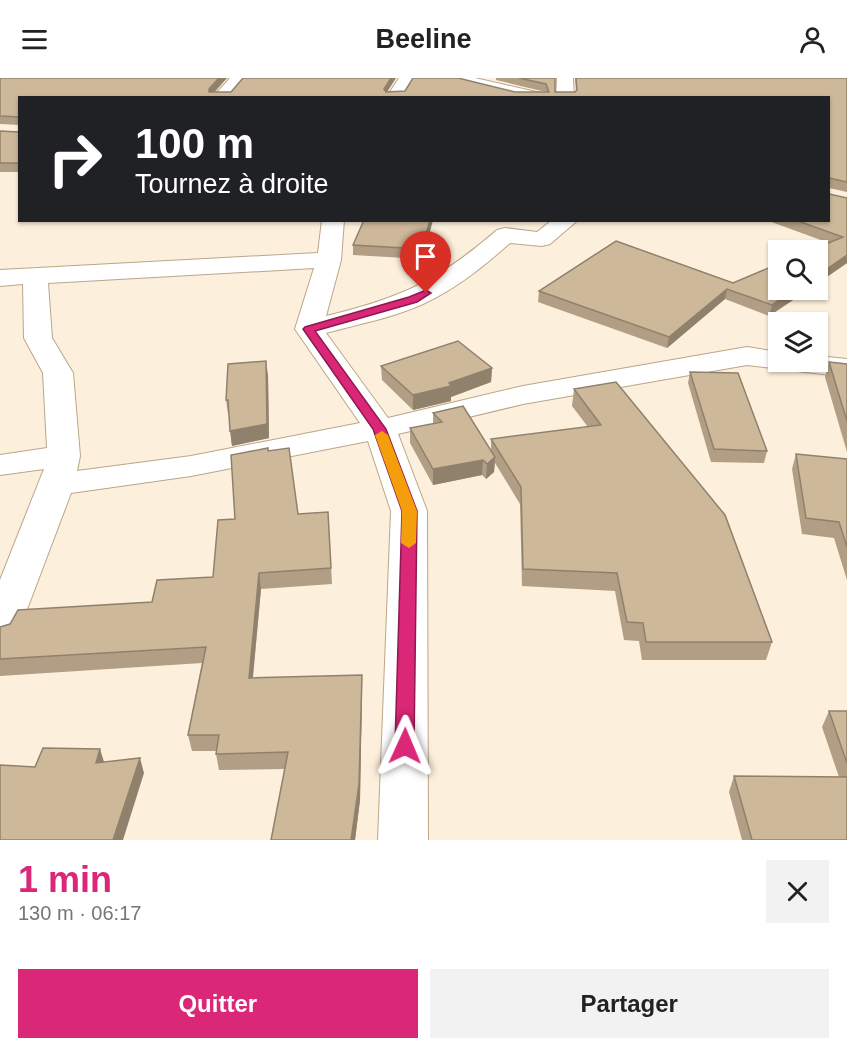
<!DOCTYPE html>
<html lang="fr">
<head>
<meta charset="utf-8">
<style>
  body { margin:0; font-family:Helvetica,sans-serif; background:#f2f2f2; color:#222; height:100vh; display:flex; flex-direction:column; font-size:22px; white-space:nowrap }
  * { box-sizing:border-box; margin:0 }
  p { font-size:20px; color:#767676 }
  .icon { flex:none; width:33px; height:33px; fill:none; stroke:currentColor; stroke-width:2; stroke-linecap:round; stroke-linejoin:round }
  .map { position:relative; height:762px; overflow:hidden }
  .details { display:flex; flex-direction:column; background:#fff; flex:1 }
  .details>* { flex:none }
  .top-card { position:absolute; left:18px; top:18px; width:812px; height:126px; border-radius:0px; box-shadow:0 2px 4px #0004; background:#202124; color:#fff; overflow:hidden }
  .buttons { position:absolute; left:768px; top:162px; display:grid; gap:12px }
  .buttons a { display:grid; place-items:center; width:60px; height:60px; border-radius:0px; background:#fff; box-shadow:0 2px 4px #0004; font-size:30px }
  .pin { position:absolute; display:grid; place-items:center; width:51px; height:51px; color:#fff; margin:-62px -26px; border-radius:50% 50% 50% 0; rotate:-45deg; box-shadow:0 0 6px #0007 }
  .pin .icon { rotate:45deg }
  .me { position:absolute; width:66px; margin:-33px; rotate:1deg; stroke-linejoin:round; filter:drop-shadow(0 0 4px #0008) }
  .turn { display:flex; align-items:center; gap:21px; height:126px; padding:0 18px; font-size:27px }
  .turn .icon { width:78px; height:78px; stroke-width:2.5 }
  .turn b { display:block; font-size:42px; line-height:51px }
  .round { display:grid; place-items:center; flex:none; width:63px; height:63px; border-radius:0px; background:#f2f2f2 }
  .headline { display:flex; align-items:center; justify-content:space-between; height:102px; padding:0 18px }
  h1 { font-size:36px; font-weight:600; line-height:45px; color:#db2777 }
  .primary-button { display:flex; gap:12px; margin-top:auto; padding:12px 18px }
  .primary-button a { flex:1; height:69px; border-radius:0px; background:#db2777; color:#fff; font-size:24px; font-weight:600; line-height:69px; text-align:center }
  .primary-button a+a { background:#f2f2f2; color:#222 }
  header { display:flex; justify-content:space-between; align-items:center; height:78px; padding:0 18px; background:#fff; font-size:27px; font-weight:600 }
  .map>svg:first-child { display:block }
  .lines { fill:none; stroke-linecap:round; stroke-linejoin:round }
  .minor-casing { stroke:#bba688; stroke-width:2 }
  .minor { fill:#fff; fill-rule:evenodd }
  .wall { fill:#b19e84 }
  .shaded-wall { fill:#90816c }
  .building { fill:#ceb89a; stroke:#90816c; stroke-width:1.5 }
  .route { fill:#db2777; stroke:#8e194d; stroke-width:1.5 }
  .slow { fill:#f59e0b }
</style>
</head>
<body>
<header><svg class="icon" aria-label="menu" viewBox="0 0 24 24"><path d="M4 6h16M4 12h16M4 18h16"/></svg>Beeline<svg class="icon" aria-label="person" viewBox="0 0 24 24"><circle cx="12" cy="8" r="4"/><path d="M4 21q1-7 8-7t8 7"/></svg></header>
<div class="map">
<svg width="847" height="762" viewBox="0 0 847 762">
  <rect width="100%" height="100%" fill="#fcefdc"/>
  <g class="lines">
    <defs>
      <g id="minor">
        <path d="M230 0H247L230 20H212Z"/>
        <path d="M399 0H415L403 20H386Z"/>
        <path d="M446 0H475L545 16 547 20H515L448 3Z"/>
        <path d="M557 0H573L574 20H556Z"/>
        <path d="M322 142H344L341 182 326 238C401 220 438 203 497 152L505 150 537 154 552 142H578L550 166 542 168 510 165C484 188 456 211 423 226 392 240 358 246 326 255L388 340 523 308 747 269 778 274V284H818V278L847 281V299L747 287 523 326 398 356 427 433 428 762H378L391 433 368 363 191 398 71 415 20 550 14 561 0 565V502L44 391 0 397V377L47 370 43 295 24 260 23 206 0 208V192L318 175ZM314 190 295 251 360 345 191 378 77 393 80 378 73 295 52 260 48 205Z"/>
      </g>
    </defs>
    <use href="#minor" class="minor-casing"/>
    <use href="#minor" class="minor"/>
  </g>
  <g class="wall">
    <path d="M0 0H227L215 14H546L496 2V0H555V14H575L576 13 575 0H847V114L829 110V116L847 120V185L818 205V172L829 165 766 142H828V20H20V47L0 46Z"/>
    <path d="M20 49V94H0V53L19 54Z"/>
    <path d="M364 142H433L422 181 353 177V167Z"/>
    <path d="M733 205 778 212H808L769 238 725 221 667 270 538 224 539 213Z"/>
    <path d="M829 284 847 286V374L825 299Z"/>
    <path d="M381 288 492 290 491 304 451 319V323L413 332 382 302Z"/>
    <path d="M690 294 767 373 764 385 711 384 688 305Z"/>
    <path d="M268 297 269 360 232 368 229 336H228L226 322Z"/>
    <path d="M574 311 772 564 766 582H642L639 563 624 562 615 513 522 508 520 426 495 385 494 394 486 401 482 397 433 407 410 365V350L433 346V335L491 372V361L588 349 572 328Z"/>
    <path d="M268 373 298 436 329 450 332 506 261 511 253 600 362 614 360 722 355 762H271L285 691 219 692 216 676V673H192L188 657 202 585 0 598V549L152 524 213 499 235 441Z"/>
    <path d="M796 376 847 381V502L834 460 802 456 792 391Z"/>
    <path d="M829 633H847V762H742L729 714 734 698 839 699 822 649Z"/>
  </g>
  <g class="shaded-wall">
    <path d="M219 0H227L210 18 209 11Z"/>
    <path d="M391 0H396L384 19V11Z"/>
    <path d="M430 142H433L422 181V171Z"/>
    <path d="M847 177V185L818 205V197Z"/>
    <path d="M727 211 725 221 667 270 669 259Z"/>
    <path d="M795 212H808L769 238 772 227Z"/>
    <path d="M266 283 268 297 269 360 232 368 230 353Z"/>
    <path d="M492 290 491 304 451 319V323L413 332V317Z"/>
    <path d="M495 379 494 394 486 401 487 386Z"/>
    <path d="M483 382 482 397 433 407V391Z"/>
    <path d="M259 495 261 511 251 616 249 600Z"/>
    <path d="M362 597V614L360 722 355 762H351Z"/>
    <path d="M100 671 105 687 96 685Z"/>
    <path d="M140 680 144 695 123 762H113Z"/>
  </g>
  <g class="building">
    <path d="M0 0H219L209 11V14H231L243 0H391L384 11 386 14 405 13 413 0H458L515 14H549L546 6 519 0H555V14H575L577 12 576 0H847V104L829 100V116L847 120V177L818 197V172H811L843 159 795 142H828V20H20V39L0 38Z"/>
    <path d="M20 50V85H0V53L19 54Z"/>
    <path d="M364 142H430L422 171 353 167Z"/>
    <path d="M616 163 733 205 778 186V212H795L772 227 727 211 669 259 539 213Z"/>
    <path d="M458 263 492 290 449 305 451 308 413 317 381 288Z"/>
    <path d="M266 283 267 346 230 353 228 322H226L228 286Z"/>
    <path d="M829 284 847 286V343Z"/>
    <path d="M690 294 738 295 767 373 714 371Z"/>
    <path d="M616 304 725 437 772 564H646L643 545 627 544 617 495 523 491 521 409 491 361 601 347 574 311Z"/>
    <path d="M463 328 495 379 487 386 483 382 433 391 410 350 442 344 433 335Z"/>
    <path d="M268 370V373L289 370 298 436 328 434 331 490 259 495 249 600 362 597 359 706 351 762H271L288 674 216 676 219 657H188L206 569 0 581V549L10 546 18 532 152 524 157 502 213 499 218 442 235 441 231 377Z"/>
    <path d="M796 376 847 381V469L839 444 806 440Z"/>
    <path d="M829 633H847V685Z"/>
    <path d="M43 670 100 671 96 685 140 680 113 762H0V687L35 689Z"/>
    <path d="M734 698 847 699V762H752Z"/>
  </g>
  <path class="route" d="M426 212 431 215 417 224 315 253 386 351 417 433 414 668 411 674 405 676 398 674 395 668 402 433 373 351 303 251 305 249 409 219Z"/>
  <path class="slow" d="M382 353 388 357 417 433 416 465 409 470 401 465 402 433 375 357Z"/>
</svg>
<div class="buttons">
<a><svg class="icon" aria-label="search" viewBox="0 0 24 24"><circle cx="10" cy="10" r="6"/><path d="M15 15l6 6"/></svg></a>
<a><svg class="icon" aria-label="layers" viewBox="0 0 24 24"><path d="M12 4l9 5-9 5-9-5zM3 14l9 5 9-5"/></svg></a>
</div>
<div class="pin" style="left:426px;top:215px;background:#d93025"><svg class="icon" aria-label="arrive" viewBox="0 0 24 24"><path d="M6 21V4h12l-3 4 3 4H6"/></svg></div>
<svg class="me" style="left:405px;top:668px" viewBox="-20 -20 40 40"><path d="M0-17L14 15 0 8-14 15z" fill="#db2777" stroke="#fff" stroke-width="4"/></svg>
<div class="top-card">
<div class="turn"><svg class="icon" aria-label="right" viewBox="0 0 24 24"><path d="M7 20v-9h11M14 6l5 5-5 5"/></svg><div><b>100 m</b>Tournez à droite</div></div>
</div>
</div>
<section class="details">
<div class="headline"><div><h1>1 min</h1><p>130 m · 06:17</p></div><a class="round"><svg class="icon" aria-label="close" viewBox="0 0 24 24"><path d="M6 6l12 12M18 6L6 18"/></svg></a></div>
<div class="primary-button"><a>Quitter</a><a>Partager</a></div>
</section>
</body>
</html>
